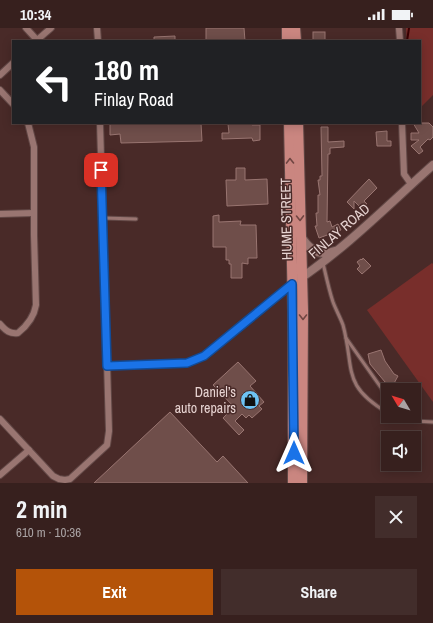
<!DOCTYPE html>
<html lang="en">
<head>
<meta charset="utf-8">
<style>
  body { margin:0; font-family:"Archivo Narrow",sans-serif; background:#422d2b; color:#f1f3f6; height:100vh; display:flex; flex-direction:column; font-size:15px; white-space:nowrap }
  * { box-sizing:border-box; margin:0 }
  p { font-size:13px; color:#aaa3a4 }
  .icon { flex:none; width:22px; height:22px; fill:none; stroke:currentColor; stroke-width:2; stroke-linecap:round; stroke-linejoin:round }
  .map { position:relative; height:455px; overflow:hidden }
  .sheet { display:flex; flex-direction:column; background:#37201e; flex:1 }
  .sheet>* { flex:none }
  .banner { position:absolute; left:12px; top:12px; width:409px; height:84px; border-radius:0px; box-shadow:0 2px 10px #0003,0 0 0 1px #513e3c; background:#202124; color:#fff; overflow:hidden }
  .needle { width:26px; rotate:308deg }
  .controls { position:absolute; left:381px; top:355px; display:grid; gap:8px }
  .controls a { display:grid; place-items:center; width:40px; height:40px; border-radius:0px; background:#37201e; box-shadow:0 2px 10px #0003,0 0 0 1px #513e3c; font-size:20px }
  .pin { position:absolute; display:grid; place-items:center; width:34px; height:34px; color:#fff; margin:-17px; border-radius:8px; box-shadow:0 2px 6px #0006 }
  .me { position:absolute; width:44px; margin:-22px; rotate:0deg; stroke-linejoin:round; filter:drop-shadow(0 0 3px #0008) }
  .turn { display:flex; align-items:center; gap:14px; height:84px; padding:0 16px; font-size:18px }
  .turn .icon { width:52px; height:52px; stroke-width:2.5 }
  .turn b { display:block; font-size:28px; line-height:34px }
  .round { display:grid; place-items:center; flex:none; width:42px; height:42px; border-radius:0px; background:#422d2b }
  .overview { display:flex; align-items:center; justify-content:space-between; height:68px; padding:0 16px }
  h1 { font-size:24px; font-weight:700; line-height:30px }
  .action { display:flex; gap:8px; margin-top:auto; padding:8px 16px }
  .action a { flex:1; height:46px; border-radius:0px; background:#b45309; color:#fff; font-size:16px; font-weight:700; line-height:46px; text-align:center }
  .action a+a { background:#422d2b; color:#f1f3f6 }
  .status { display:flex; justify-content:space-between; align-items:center; height:28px; padding:0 20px; background:#37201e; direction:ltr }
  .status svg { height:11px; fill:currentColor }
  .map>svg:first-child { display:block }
  .green { fill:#782e2b }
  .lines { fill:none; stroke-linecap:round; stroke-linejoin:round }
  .stream { stroke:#380002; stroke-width:2 }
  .building { fill:#6f4e4a; stroke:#997571 }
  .service-casing { stroke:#624846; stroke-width:5 }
  .minor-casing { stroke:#624846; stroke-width:8 }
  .tertiary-casing { stroke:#624846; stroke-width:10 }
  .primary-casing { stroke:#624846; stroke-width:12 }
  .service { stroke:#997571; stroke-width:3 }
  .minor { stroke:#997571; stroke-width:6 }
  .tertiary { stroke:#997571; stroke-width:8 }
  .primary { stroke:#ca8680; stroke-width:10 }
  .oneway { stroke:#704642 }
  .route-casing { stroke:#114b97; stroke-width:10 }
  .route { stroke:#1a73e8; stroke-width:7 }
  .labels { text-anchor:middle; stroke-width:3; stroke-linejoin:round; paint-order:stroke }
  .street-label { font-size:14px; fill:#e7d3d1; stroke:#492a28 }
  .poi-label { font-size:14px; fill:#e7d3d1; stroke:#492a28; text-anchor:end }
</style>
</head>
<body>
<div class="status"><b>10:34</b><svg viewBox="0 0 49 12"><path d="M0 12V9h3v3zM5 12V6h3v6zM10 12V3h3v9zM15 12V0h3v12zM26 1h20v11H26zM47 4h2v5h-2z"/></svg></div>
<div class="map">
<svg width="433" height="455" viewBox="0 0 433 455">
  <rect width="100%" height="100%" fill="#492a28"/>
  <g class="green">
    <path d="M406 0H433V67L420 80V13H407Z"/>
    <path d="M432 235 433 236V374L367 282Z"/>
  </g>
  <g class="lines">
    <path class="stream" d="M407 13 409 0"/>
  </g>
  <g class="building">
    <path d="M206 0H244L245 13H206Z"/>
    <rect x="313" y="4" width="12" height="9"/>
    <path d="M175 8V13H154V9Z"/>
    <path d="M110 95H120V96L201 95 202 113 121 115 120 106 110 107Z"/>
    <path d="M252 95V97H260V112L253 113 252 110 222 111V105H229L228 96Z"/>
    <path d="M413 95H429L433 99V109L430 112 428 111 420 119 423 123 419 126 411 118 419 112H411V105H419Z"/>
    <path d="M321 99H328V114L344 113V119L330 120V126H328L327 194 330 193 332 199 338 196 341 202 319 210 315 198H317L316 185H318V167H320L318 152H320V148H322Z"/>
    <path d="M387 103V113H391V118H377L376 104Z"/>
    <path d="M236 140H245V152L267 151 268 176 227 178 226 152H236Z"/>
    <path d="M369 151 377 160 364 173 367 176 362 181 354 173V181L347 174Z"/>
    <path d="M219 187V194L241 193 240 197H256L257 230H248V236L242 235V250H231V236H229V232H226V219H213V188Z"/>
    <path d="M363 230 371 238 362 246 357 241 360 238 357 234 361 231 362 232Z"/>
    <path d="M381 322 385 333 394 346 398 348 392 359 385 354 370 336 368 326Z"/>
    <path d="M238 334 256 353 250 358 264 374 259 378 262 381 252 390 249 387 246 390 242 386 235 393 244 402 239 407 223 390 234 379 213 357Z"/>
    <path d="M170 384 217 434 223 428 248 455H94Z"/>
  </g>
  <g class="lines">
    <defs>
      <g id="service">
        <path d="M103 190 136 191"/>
        <path d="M323 235C326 248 329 262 333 274 336 282 340 289 343 297 355 342 341 357 388 385"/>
        <path d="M346 310 382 361 383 367 382 381"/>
        <path d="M394 388 415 393 433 394"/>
      </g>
      <g id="minor">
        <path d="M26 0 37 12"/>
        <path d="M97 0 98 13"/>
        <path d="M399 0 400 13"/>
        <path d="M36 13 51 0"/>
        <path d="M0 47 13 35"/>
        <path d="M0 62 13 76"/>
        <path d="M402 95 404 146 411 156"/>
        <path d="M0 186 34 185"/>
        <path d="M0 296C6 303 10 306 18 305 28 297 34 289 36 277L34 207V119L28 95"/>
        <path d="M107 338 187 335 204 328 293 256"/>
        <path d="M0 391 53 448 59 451 65 452 70 451 107 417 109 403 100 95"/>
        <path d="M0 447 29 422"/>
      </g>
      <g id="tertiary">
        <path d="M301 208C309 222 320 229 335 223"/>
        <path d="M298 252C347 219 389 176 433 137"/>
      </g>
      <g id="primary">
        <path d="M287 0V13"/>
        <path d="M295 0 296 13"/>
        <path d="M289 95 293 284V455"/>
        <path d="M298 95 303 283 302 455"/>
      </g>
    </defs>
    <use href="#service" class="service-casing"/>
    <use href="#minor" class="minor-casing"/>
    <use href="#tertiary" class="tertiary-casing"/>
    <use href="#primary" class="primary-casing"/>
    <use href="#service" class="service"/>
    <use href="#minor" class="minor"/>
    <use href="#tertiary" class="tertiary"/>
    <use href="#primary" class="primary"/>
  </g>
  <defs><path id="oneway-chevron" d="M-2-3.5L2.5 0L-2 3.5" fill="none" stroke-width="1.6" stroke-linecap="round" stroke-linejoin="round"/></defs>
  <g class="oneway">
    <use href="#oneway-chevron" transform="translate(290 133) rotate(-91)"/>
    <use href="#oneway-chevron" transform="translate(300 190) rotate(89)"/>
    <use href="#oneway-chevron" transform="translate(303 289) rotate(90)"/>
  </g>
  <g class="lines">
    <defs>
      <path id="route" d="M101 142 107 338 187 335 204 328 292 256 294 425"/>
    </defs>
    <use href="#route" class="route-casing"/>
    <use href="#route" class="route"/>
  </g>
  <defs>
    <symbol id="shop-disc" viewBox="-11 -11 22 22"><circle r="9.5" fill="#6dc2f3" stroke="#492a28"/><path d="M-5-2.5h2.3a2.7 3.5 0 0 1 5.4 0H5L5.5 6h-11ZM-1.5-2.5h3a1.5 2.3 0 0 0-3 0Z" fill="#111"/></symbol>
  </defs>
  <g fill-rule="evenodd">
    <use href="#shop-disc" x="239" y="361" width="22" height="22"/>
  </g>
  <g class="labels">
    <g class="street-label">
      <text transform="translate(286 191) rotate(-91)" y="5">HUME STREET</text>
      <text transform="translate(339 203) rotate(-41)" y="5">FINLAY ROAD</text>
    </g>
    <g class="poi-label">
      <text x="236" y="369">Daniel’s<tspan x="236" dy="16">auto repairs</tspan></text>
    </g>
  </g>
</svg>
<div class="controls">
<a><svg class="needle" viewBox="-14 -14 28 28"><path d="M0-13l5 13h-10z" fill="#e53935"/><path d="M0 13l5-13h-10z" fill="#aaa3a4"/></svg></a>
<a><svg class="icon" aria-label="sound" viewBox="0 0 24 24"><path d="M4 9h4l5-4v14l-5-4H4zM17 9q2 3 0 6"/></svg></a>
</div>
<div class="pin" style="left:101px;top:142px;background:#d93025"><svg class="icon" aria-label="arrive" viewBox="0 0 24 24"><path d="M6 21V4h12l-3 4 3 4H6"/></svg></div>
<svg class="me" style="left:294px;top:425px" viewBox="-20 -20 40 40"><path d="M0-17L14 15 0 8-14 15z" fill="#1a73e8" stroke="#fff" stroke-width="4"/></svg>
<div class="banner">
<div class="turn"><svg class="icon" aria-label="left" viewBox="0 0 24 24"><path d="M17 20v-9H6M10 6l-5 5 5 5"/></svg><div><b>180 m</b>Finlay Road</div></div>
</div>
</div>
<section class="sheet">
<div class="overview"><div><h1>2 min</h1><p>610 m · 10:36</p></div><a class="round"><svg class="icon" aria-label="close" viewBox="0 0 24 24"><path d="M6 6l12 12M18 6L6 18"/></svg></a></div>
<div class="action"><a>Exit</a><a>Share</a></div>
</section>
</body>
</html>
